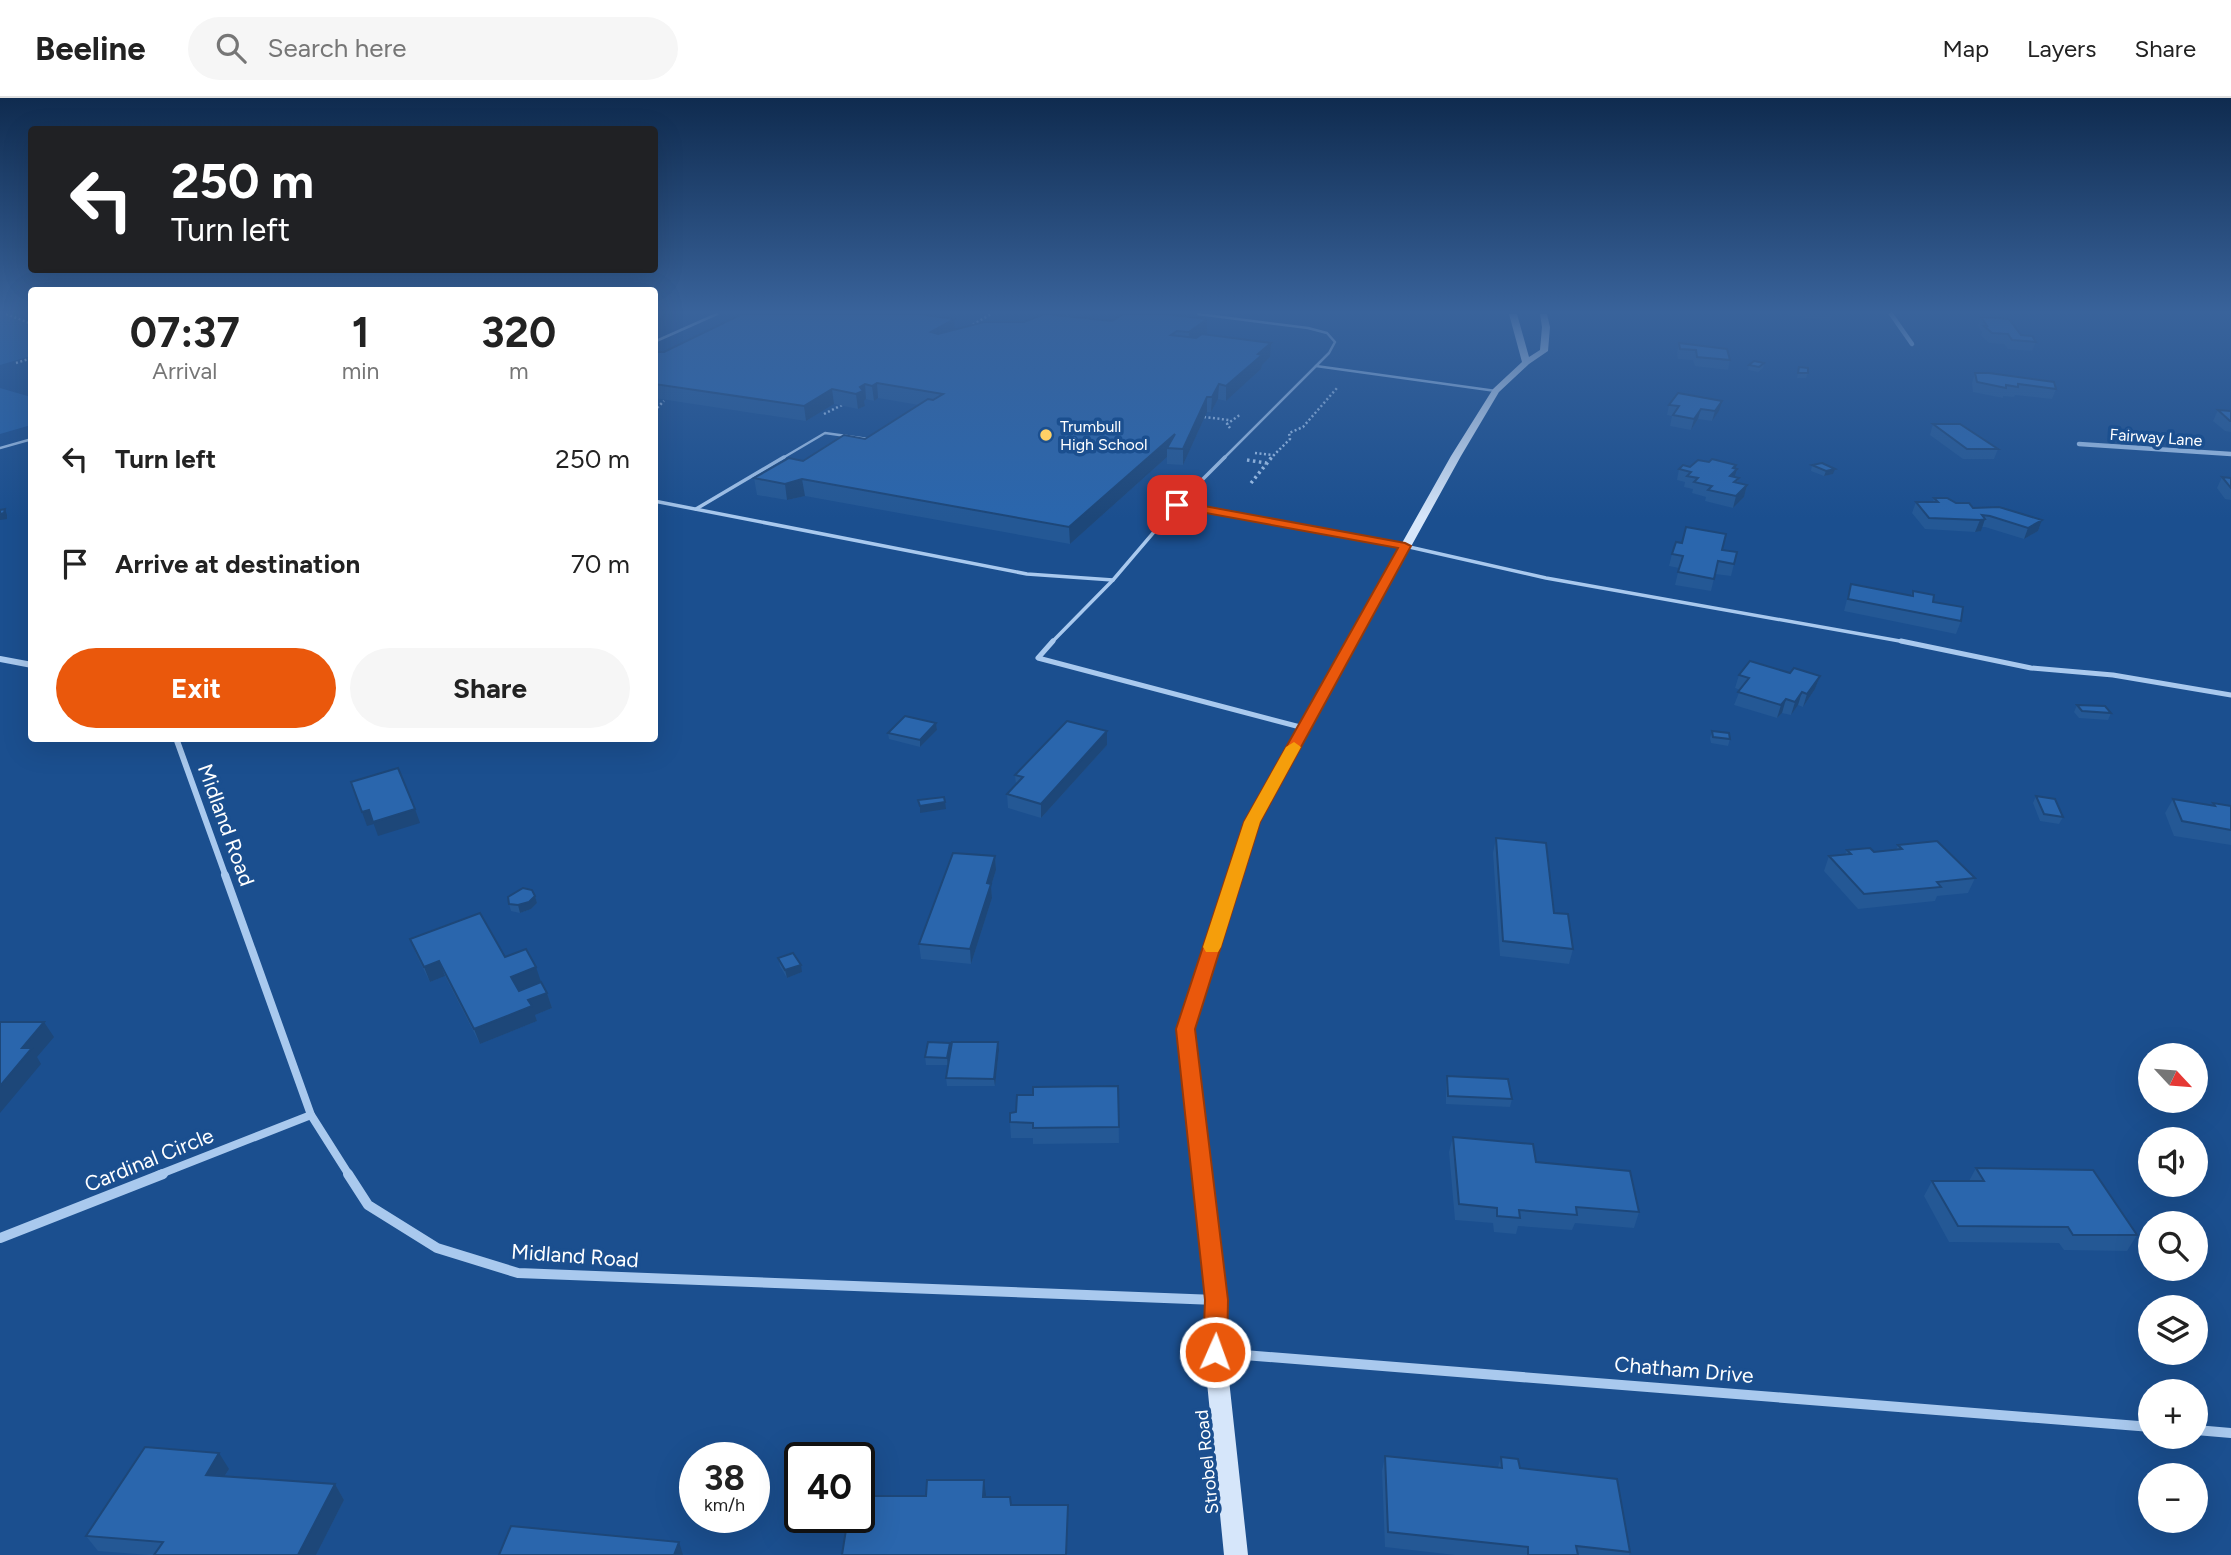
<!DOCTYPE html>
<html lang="en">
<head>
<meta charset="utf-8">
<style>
  body { margin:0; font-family:Figtree,sans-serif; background:#f6f6f6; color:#222; height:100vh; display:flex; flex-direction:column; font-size:26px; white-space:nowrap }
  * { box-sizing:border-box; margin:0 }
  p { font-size:23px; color:#767676 }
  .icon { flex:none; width:38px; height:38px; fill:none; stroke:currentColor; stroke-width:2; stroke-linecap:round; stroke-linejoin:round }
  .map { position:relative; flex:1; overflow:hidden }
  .details { position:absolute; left:28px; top:189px; width:630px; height:455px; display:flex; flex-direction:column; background:#fff; border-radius:7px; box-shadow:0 7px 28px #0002 }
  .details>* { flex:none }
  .top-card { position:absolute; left:28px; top:28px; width:630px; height:147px; border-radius:7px; box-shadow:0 7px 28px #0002; background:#202124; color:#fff; overflow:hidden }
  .needle { width:46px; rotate:116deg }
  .controls { position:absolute; left:2138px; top:945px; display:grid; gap:14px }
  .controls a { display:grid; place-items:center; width:70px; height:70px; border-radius:50%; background:#fff; box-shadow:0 7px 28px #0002; font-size:35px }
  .speed { position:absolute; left:679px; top:1344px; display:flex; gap:14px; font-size:35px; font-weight:700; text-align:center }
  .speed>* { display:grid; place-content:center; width:91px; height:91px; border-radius:50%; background:#fff; box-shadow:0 7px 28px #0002; line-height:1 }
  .speed small { font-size:18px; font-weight:400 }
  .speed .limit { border:4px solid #111; border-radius:10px; background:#fff; color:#111 }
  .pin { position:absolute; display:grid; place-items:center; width:60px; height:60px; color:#fff; margin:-30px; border-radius:14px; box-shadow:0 4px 10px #0006 }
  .me { position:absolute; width:77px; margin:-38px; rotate:2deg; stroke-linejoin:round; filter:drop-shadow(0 0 5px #0008) }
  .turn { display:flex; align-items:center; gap:24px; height:147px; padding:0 28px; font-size:32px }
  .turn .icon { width:91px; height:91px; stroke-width:2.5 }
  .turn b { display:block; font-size:49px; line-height:60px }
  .eta { display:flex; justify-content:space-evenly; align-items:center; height:119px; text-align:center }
  .eta b { font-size:42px; font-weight:700; line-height:49px }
  .cta { display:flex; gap:14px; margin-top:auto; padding:14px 28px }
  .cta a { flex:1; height:80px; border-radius:42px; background:#ea580c; color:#fff; font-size:28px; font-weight:700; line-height:80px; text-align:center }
  .cta a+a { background:#f6f6f6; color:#222 }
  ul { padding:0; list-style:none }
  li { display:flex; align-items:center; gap:21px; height:105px; padding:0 28px }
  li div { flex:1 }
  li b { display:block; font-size:26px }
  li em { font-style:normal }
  header { display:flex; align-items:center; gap:42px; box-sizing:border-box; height:98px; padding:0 35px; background:#fff; border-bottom:2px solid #e0e0e0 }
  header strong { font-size:33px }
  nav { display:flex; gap:38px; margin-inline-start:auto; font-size:24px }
  .search { width:490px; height:63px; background:#f6f6f6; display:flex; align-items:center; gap:18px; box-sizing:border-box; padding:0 24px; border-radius:38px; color:#767676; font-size:26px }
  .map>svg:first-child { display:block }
  .green { fill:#2461a8 }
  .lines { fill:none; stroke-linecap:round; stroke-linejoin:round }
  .path-far1 { stroke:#a9c9ee; stroke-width:2.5; stroke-dasharray:2 2.5; stroke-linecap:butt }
  .path { stroke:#a9c9ee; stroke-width:3.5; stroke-dasharray:2.5 3.5; stroke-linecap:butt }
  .lane-far2 { stroke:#a9c9ee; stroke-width:2.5 }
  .lane-far1 { stroke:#a9c9ee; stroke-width:3.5 }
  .lane { stroke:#a9c9ee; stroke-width:5 }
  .street-far3 { stroke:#a9c9ee; stroke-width:4.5 }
  .street-far2 { stroke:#a9c9ee; stroke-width:6 }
  .street-far1 { stroke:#a9c9ee; stroke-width:8 }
  .street { stroke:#a9c9ee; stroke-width:10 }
  .secondary { fill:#d6e6fa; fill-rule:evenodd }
  .wall { fill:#245895 }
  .shaded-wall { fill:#1d4779 }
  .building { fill:#2a66ad; stroke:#1d4779; stroke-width:2 }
  .route { fill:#ea580c; stroke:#983908; stroke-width:2 }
  .slow { fill:#f59e0b }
  .poi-dot { fill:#ffd166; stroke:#1b4f8f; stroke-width:2.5 }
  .labels { text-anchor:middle; stroke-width:7; stroke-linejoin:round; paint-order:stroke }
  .far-poi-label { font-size:16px; fill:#fff; stroke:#1b4f8f; text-anchor:start }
  .far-street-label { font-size:16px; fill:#fff; stroke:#1b4f8f }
  .street-label { font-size:18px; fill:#fff; stroke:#1b4f8f }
  .near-street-label { font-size:21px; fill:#fff; stroke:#1b4f8f }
</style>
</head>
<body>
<header>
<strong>Beeline</strong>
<div class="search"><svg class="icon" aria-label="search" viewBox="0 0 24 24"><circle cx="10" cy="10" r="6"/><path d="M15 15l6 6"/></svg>Search here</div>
<nav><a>Map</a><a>Layers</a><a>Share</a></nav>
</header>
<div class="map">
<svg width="2231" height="1457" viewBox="0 0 2231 1457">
  <rect width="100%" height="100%" fill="#1b4f8f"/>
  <g class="green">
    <path d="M0 216H31V258L0 267Z"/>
    <path d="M0 290 31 299V327L0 336Z"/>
  </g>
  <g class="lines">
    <g class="path-far1">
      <path d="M6 216 32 226"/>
      <path d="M969 229 991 216"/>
      <path d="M16 265 32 260"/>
      <path d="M654 313 664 303"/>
      <path d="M824 316 842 307"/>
      <path d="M1204 319 1229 322"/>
      <path d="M1230 330 1227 326 1241 316"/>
      <path d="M1255 355 1273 357"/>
      <path d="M1270 361 1290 341 1289 335 1303 329 1337 290"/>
    </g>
    <g class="path">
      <path d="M1247 362 1266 365"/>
      <path d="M1251 385 1272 359"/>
    </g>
    <g class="lane-far2">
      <path d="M1198 216 1308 230 1327 235 1335 244 1329 255 1223 361"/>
      <path d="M654 244 717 216"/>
      <path d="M1316 268 1496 293"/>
      <path d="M0 350 32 341"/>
      <path d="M781 361 825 335 868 341"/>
    </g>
    <g class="lane-far1">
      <path d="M654 403 1027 476 1113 482 1177 407 1405 448 1546 480 1911 545"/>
      <path d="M1177 407 1225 359"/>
      <path d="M696 411 784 359"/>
      <path d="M1051 545 1113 482"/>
    </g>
    <g class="lane">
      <path d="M1053 543 1038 560 1304 630"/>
      <path d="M1901 543 2031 570 2113 577 2231 597"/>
    </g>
    <g class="street-far3">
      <path d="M1891 216 1912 246"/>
      <path d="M2079 346 2231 356"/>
    </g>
    <g class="street-far2">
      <path d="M0 561 32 567"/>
      <path d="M176 640 226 779"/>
    </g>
    <g class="street-far1">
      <path d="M225 777 311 1017 349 1077"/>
      <path d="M158 1077 311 1017"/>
    </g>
    <g class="street">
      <path d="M348 1076 368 1107 437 1150 518 1175 1216 1202"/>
      <path d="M0 1140 163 1076"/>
      <path d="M1219 1255 2151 1329"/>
      <path d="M2196 1332 2231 1335"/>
    </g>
    <path class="secondary" d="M1509 216H1517L1529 259 1540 252 1542 229 1540 216H1547L1550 229 1548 253 1529 266 1499 294 1461 358 1259 724 1194 931 1227 1202 1226 1254 1248 1457H1224L1204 1254 1207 1202 1178 931 1245 724 1451 358 1493 291 1522 264Z"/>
  </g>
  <g class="wall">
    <path d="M1789 216H1832L1830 223 1791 218Z"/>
    <path d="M1061 217 1112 223 1207 221V235L1205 236 1270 259 1262 267 1261 271 1226 303 1218 301 1211 314H1207L1183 367 1167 366V359L1070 446 805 398 787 402 757 397 754 380 865 341 919 307 878 300 874 303 866 301 864 303 865 308 858 311 834 306 806 323 654 300V255L955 231 1024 224Z"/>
    <path d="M1981 219 2036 244 2032 253 2008 251 2004 246 1989 245 1981 237 1982 234 1978 228Z"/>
    <path d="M1679 245 1730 262 1728 272 1695 268 1693 262 1678 261 1677 255Z"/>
    <path d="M1764 265 1763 270 1758 274 1748 272 1749 267Z"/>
    <path d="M1799 269 1808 275 1806 280H1797Z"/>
    <path d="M1975 275 2056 291 2052 301 2015 297 2014 299 2003 298V300L1973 294 1972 285Z"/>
    <path d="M1669 307 1719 313 1712 323 1698 321 1691 332 1670 328 1672 318 1667 317Z"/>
    <path d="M2218 312 2231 313V334L2225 333 2213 323Z"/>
    <path d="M1933 326 1998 351 1994 361H1963L1930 337Z"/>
    <path d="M1709 364 1736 367 1735 371H1737L1735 379 1739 380 1737 385 1747 387 1744 399 1733 410 1705 403 1706 399 1692 395 1693 391 1684 389 1685 384 1677 382 1679 371Z"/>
    <path d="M1812 367 1833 376 1824 378 1811 373Z"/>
    <path d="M2222 379 2231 380V402L2225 401 2217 390Z"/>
    <path d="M1934 400 1973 410 2042 422 2038 433 2024 441 1985 429H1982L1981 433 1975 434 1925 431 1912 415 1916 404H1933Z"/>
    <path d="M1682 445 1737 454 1731 478 1715 476 1711 493 1675 487 1679 470 1669 468 1672 456Z"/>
    <path d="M1851 486 1911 497 1913 493 1933 504 1961 523 1956 536 1844 513Z"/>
    <path d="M1790 575 1820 578 1815 591 1803 609 1798 607 1791 617 1782 615 1777 620 1734 607 1740 592 1735 590 1739 577Z"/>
    <path d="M2077 607 2111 615 2108 622 2079 620 2074 614Z"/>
    <path d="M936 625 937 632 920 649 889 641 888 635Z"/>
    <path d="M1107 633V647L1041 720 1008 710 1007 696 1016 687 1015 677Z"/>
    <path d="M1712 633 1730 641 1728 648 1711 645 1710 640Z"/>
    <path d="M2036 698 2063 719 2059 726 2040 723 2033 705Z"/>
    <path d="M2173 701 2211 708 2213 705 2231 708V747L2174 738 2165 715Z"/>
    <path d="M1496 740 1554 815 1573 851 1569 866 1500 858 1493 755Z"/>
    <path d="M1898 747 1975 780 1968 795 1937 798 1935 803 1858 811 1824 773 1829 758 1845 757 1847 752 1874 754 1896 752Z"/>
    <path d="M995 758 996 772 991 788 992 800 971 866 921 861 919 846Z"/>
    <path d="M535 798 537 805 531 811 520 815 511 813 509 806Z"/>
    <path d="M410 841 505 859 541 884 519 893 547 895 552 910 535 917 537 923 480 946 445 878 430 884 416 856Z"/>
    <path d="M778 860 802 874 787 880 780 868Z"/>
    <path d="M998 944 999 952 995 988H947L946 980Z"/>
    <path d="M950 945V952L948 967H926L925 959Z"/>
    <path d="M1447 978 1512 1001 1510 1009 1446 1006V986Z"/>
    <path d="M1118 988 1119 1045 1033 1046V1040H1011L1010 1024 1016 1014 1033 997Z"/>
    <path d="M1453 1039 1536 1064 1639 1114 1634 1130 1575 1125 1572 1132 1518 1128 1516 1136 1494 1134 1493 1125 1455 1122 1449 1054Z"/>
    <path d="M1976 1070 2137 1137 2127 1153 2064 1152 2059 1145 1949 1144 1924 1098 1932 1083H1969Z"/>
    <path d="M1385 1358 1498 1369 1501 1359 1520 1370 1630 1454 1629 1457H1455L1385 1449 1382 1373Z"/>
    <path d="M229 1371 225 1378 335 1386 344 1402 316 1457H149L98 1453 86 1438Z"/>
  </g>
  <g class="shaded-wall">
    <path d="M954 221 955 235 932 248 931 234Z"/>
    <path d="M1207 221V235L1189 248V234Z"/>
    <path d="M1271 245 1270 259 1262 267 1261 271 1226 303V288L1258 256Z"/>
    <path d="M877 285 878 300 874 303 872 288Z"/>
    <path d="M865 286 866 301 864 303 865 308 858 311 856 296 860 289Z"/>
    <path d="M1219 286 1218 301 1211 314 1212 299Z"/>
    <path d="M832 291 834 306 806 323 804 308Z"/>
    <path d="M1207 299V314L1183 367V351Z"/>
    <path d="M1722 303 1719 313 1712 323 1715 313Z"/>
    <path d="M1701 311 1698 321 1691 332 1694 321Z"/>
    <path d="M1175 336 1167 350V359L1070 446 1069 429Z"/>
    <path d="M1736 367 1735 373 1737 371 1734 382 1727 389 1733 370Z"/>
    <path d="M1835 371 1833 376 1824 378 1826 373Z"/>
    <path d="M802 381 805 398 787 402 785 386Z"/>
    <path d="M1747 387 1744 399 1733 410 1736 398Z"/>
    <path d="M5 411 7 417V421L0 422V416Z"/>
    <path d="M1985 421 1981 433 1975 434 1980 422Z"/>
    <path d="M2042 422 2038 433 2024 441 2028 430Z"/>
    <path d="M1820 578 1815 591 1803 609 1807 596Z"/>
    <path d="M1802 594 1798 607 1791 617 1795 604Z"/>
    <path d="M1786 601 1782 615 1777 620 1781 607Z"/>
    <path d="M936 625 937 632 920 649V642Z"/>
    <path d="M1107 633V647L1041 720V706Z"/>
    <path d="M945 704 946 711 920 715V708Z"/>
    <path d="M415 711 420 725 378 738 373 724Z"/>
    <path d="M369 712 374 726 367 728 362 714Z"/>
    <path d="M995 758 996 772 991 788 992 800 971 866 970 851 987 785Z"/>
    <path d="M535 798 537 805 531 811 520 815 518 807Z"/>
    <path d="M439 863 445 878 430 884 424 869Z"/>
    <path d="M801 867 802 874 787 880 785 872Z"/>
    <path d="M536 869 541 884 516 894 511 879Z"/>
    <path d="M547 895 552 910 535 917 537 923 480 946 474 931 528 902Z"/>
    <path d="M44 924 54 939 37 959 41 966 0 1015V988L22 950Z"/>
    <path d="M998 944 999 952 995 988 994 981Z"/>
    <path d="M950 945V952L948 967 947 960Z"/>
    <path d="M219 1355 229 1371 216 1392 206 1377Z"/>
    <path d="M984 1382 986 1397 985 1414 983 1399Z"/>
    <path d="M335 1386 344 1402 316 1457H298Z"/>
    <path d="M679 1444 683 1457H674Z"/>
  </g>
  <g class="building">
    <path d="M742 216H919L954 221 931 234 938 236 984 224H1024L1044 216H1058L1056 217 1112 223 1123 216H1165L1207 221 1189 234 1177 233 1171 237 1196 240 1202 236 1271 245 1258 256 1262 257 1226 288 1219 286 1212 299H1207L1183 351 1167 350 1175 336 1069 429 802 381 785 386 754 380 789 360 803 363 844 337 865 341 928 301 933 302 943 296 877 285 872 288 865 286 860 289 863 293 856 296 832 291 804 308 654 286V255L658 254H664Z"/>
    <path d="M1981 219 2009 221 2021 237 2032 238 2036 244 2012 242 2008 236 1992 235 1984 228H1987Z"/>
    <path d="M1679 245 1727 251 1730 262 1697 259 1696 252 1680 251Z"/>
    <path d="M1754 263 1764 265 1759 269 1749 267Z"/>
    <path d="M1799 269 1808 270V275H1798Z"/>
    <path d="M1975 275H1989L2054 284 2056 291 2018 286V289L2006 287V290L1977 284Z"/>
    <path d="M1678 295 1722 303 1715 313 1701 311 1694 321 1673 317 1679 308 1669 307Z"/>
    <path d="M2218 312 2231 313V323H2230Z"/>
    <path d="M1933 326H1960L1998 351H1967Z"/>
    <path d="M1712 361 1736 367 1733 370 1737 371 1730 378 1739 380 1734 384 1747 387 1736 398 1708 392 1712 388 1694 384 1698 380 1687 378 1691 374 1679 371 1683 367 1690 369 1698 362 1709 364Z"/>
    <path d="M1822 365 1835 371 1826 373 1812 367Z"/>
    <path d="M2222 379 2231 380V390Z"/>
    <path d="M1934 400H1947L1956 405H1969L1973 410 1999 409 2042 422 2028 430 1990 418 1982 417 1985 421 1980 422 1929 420 1916 404H1938Z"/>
    <path d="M5 411 4 415 0 416V412Z"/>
    <path d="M1686 429 1726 436 1722 452 1737 454 1734 466 1718 463 1714 481 1678 474 1683 458 1672 456 1676 444 1682 445Z"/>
    <path d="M1851 486 1913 498V493L1934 497 1933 504 1963 509 1961 523 1848 501Z"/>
    <path d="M1750 563 1790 575 1794 570 1820 578 1807 596 1802 594 1795 604 1786 601 1781 607 1738 594 1749 580 1739 577Z"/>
    <path d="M2077 607 2105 608 2111 615 2082 613Z"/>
    <path d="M905 618 936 625 920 642 888 635Z"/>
    <path d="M1067 623 1107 633 1041 706 1007 696 1023 679 1015 677Z"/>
    <path d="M1712 633 1729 635 1730 641 1713 639Z"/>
    <path d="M398 670 415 711 373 724 369 712 362 714 351 684Z"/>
    <path d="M2036 698 2055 701 2063 719 2044 716Z"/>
    <path d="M944 699 945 704 920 708 918 702Z"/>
    <path d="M2173 701 2215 708 2213 705 2231 708V732L2182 723Z"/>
    <path d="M1496 740 1546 745 1554 815 1568 816 1573 851 1503 843Z"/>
    <path d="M1937 743 1975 780 1937 784 1941 789 1864 796 1829 758 1851 756 1847 752 1870 750 1874 754 1902 751 1898 747Z"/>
    <path d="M953 755 995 758 987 785 991 786 970 851 919 846Z"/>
    <path d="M523 790 532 792 535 798 529 804 518 807 509 806 508 799Z"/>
    <path d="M480 815 505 859 526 851 536 869 511 879 519 893 541 884 547 895 528 902 532 908 474 931 439 863 424 869 410 841Z"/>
    <path d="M793 855 801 867 785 872 778 860Z"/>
    <path d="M0 924H44L22 950H32L0 988Z"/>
    <path d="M928 944 950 945 947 960 925 959Z"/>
    <path d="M952 944H998L994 981 946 980Z"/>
    <path d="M1447 978 1508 981 1512 1001 1448 998Z"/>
    <path d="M1118 988 1119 1029 1033 1030V1025L1010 1024V1015L1016 1014 1017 997H1033V989Z"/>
    <path d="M1453 1039 1533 1046 1536 1064 1630 1073 1639 1114 1576 1109 1577 1117 1519 1112 1520 1120 1497 1118V1110L1459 1106Z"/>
    <path d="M1976 1070 2093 1072 2137 1137H2073L2068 1129 1958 1128 1932 1083H1984Z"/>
    <path d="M145 1349 219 1355 206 1377 335 1386 298 1457H154L163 1444 86 1438Z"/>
    <path d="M1385 1358 1502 1370 1501 1359 1518 1361 1520 1370 1617 1381 1630 1454 1576 1448 1578 1457H1528V1449L1388 1434Z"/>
    <path d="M927 1382H984L983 1399H1010L1011 1407H1068L1066 1457H842L848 1419H859V1398H926Z"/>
    <path d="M511 1428 679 1444 674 1457H499Z"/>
  </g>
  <linearGradient id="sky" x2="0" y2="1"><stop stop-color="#0f2b4f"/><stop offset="0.51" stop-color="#39639b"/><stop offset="1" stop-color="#39639b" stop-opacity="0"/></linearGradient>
  <rect width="2231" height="420" fill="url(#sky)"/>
  <path class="route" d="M1177 403 1405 445 1411 448 1260 724 1195 931 1228 1202 1227 1254 1224 1262 1215 1265 1207 1262 1203 1254 1205 1202 1176 931 1244 724 1398 450 1173 409 1172 407Z"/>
  <path class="slow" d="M1294 644 1301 649 1260 724 1221 849 1218 854H1206L1203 849 1244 724 1286 649Z"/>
  <circle class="poi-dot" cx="1046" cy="337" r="7"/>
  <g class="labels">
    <g class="far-poi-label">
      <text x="1060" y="334">Trumbull<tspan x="1060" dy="18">High School</tspan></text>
    </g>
    <g class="far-street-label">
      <text transform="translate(2156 339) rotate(4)" y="6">Fairway Lane</text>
    </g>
    <g class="street-label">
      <text transform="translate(1207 1364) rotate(-96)" y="6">Strobel Road</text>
    </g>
    <g class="near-street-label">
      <text transform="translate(226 727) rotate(70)" y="7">Midland Road</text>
      <text transform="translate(149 1062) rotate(-22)" y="7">Cardinal Circle</text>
      <text transform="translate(575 1158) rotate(4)" y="7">Midland Road</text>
      <text transform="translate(1684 1272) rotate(5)" y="7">Chatham Drive</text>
    </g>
  </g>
</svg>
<div class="controls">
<a><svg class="needle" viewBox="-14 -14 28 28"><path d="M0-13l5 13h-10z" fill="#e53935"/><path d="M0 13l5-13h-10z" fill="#767676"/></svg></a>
<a><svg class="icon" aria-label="sound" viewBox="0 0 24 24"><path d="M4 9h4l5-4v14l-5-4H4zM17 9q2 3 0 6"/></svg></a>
<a><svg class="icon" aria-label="search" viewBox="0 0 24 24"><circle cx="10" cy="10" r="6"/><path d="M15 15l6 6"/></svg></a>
<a><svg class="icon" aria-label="layers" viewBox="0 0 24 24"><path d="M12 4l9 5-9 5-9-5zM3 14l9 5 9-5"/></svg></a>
<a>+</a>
<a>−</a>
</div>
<div class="speed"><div>38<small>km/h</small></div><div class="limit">40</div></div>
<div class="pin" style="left:1177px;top:407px;background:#d93025"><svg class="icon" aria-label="arrive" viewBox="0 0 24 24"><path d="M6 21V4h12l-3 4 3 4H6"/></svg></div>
<svg class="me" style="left:1215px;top:1254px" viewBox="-20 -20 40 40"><circle r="17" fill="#ea580c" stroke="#fff" stroke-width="3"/><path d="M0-11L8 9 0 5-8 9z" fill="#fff"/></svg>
<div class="top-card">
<div class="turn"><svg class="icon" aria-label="left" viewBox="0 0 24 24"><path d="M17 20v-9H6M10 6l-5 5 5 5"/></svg><div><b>250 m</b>Turn left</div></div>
</div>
<section class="details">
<div class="eta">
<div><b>07:37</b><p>Arrival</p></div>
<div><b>1</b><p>min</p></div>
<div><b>320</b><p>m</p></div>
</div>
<ul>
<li><svg class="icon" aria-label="left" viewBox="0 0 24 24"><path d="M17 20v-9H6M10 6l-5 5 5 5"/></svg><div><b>Turn left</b></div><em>250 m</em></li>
<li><svg class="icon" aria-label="arrive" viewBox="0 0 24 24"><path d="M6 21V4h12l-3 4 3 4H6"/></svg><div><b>Arrive at destination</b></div><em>70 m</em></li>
</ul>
<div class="cta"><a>Exit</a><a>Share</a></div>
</section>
</div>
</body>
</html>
